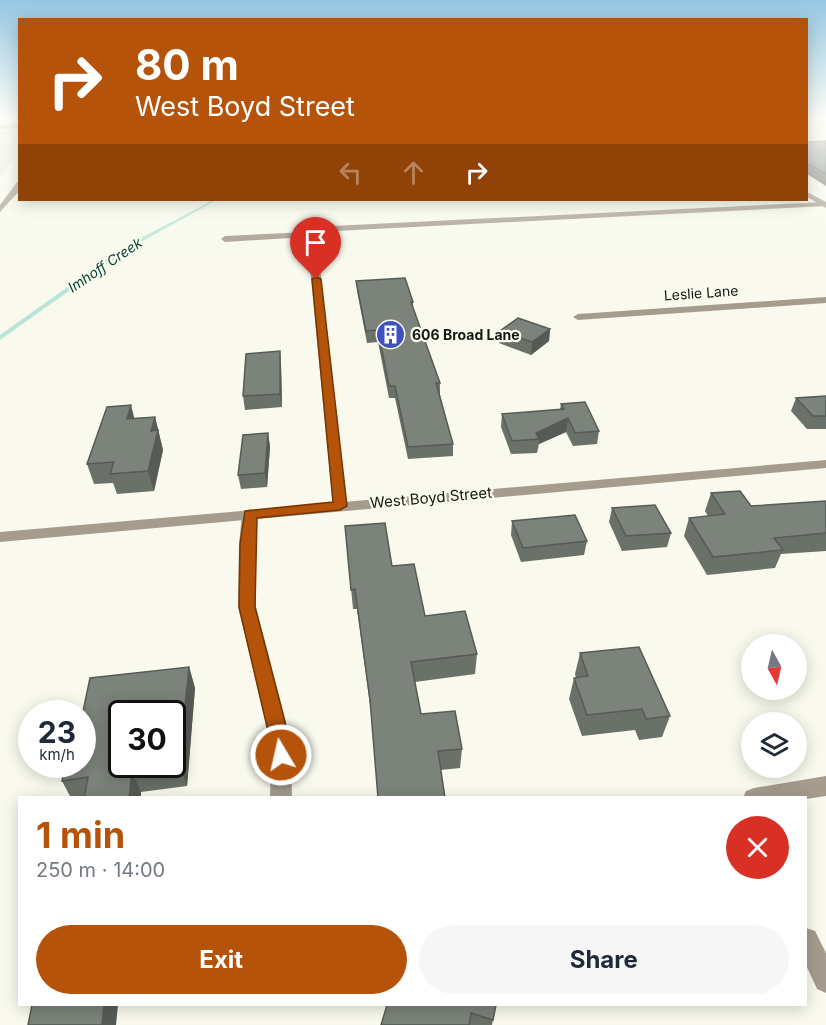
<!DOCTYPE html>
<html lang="en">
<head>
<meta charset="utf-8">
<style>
  body { margin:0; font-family:Inter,sans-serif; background:#f6f6f7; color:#1f2937; height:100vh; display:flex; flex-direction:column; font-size:22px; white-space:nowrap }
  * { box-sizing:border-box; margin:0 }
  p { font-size:20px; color:#747a83 }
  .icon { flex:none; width:33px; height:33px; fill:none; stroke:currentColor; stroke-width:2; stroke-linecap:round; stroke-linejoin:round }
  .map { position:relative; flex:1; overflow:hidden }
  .sheet { position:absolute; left:18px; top:796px; width:789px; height:210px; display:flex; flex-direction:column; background:#fff; border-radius:0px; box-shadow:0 3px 15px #0003 }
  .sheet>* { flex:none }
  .hud { position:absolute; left:18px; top:18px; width:790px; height:183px; border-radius:0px; box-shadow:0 3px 15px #0003; background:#b45309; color:#fff; overflow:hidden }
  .needle { width:39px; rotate:172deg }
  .fabs { position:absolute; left:741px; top:634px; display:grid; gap:12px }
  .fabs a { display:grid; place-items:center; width:66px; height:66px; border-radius:50%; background:#fff; box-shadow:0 3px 15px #0003; font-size:30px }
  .speed { position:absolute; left:18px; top:700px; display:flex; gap:12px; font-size:30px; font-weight:700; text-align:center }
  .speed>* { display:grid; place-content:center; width:78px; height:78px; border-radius:50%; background:#fff; box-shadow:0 3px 15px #0003; line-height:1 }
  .speed small { font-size:15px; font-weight:400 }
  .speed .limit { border:3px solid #111; border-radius:9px; background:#fff; color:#111 }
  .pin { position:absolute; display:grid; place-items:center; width:51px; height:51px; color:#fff; margin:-62px -26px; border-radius:50% 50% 50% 0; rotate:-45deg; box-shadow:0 0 6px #0007 }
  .pin .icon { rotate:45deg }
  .me { position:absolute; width:66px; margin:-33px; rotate:351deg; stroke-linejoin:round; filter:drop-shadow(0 0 4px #0008) }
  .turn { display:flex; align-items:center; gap:21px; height:126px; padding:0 18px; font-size:27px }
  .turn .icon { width:78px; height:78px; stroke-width:2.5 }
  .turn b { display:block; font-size:42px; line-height:51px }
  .lanes { display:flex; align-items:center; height:57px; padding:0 18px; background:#0003; justify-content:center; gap:30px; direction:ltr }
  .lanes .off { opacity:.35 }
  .round { display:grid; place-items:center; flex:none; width:63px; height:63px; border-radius:32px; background:#f6f6f7 }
  .headline { display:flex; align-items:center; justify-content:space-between; height:102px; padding:0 18px }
  h1 { font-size:36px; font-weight:700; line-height:45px; color:#b45309 }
  .button { display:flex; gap:12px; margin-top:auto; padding:12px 18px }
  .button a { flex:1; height:69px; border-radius:36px; background:#b45309; color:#fff; font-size:24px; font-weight:700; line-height:69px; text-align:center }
  .button a+a { background:#f6f6f7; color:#1f2937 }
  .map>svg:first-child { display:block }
  .built { fill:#ecedd9 }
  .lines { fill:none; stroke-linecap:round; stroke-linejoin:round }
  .stream { fill:#b9e4d8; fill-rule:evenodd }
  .minor { fill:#a59c8e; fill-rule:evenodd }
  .tertiary { fill:#a59c8e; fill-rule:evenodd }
  .wall { fill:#6a7169 }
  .shaded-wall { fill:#565c55 }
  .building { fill:#7b837a; stroke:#565c55; stroke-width:1.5; fill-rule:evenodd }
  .route { fill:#b45309; stroke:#753606; stroke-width:1.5 }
  .labels { text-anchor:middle; stroke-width:4.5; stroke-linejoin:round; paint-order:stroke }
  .far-water-label { font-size:14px; font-style:italic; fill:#044337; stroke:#f9faed }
  .far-street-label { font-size:14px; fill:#151611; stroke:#f9faed }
  .far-poi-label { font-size:14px; font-weight:bold; fill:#151611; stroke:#f9faed; text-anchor:start }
  .street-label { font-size:15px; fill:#151611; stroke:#f9faed }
</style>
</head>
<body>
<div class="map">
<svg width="826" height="1025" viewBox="0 0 826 1025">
  <rect width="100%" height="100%" fill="#f9faed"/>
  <path class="built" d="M0 131H20L19 152 0 176Z"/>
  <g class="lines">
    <path class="stream" d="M213 200H217L128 249 0 340V335L124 247Z"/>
    <g class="minor">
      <path d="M20 124V128L0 129V125Z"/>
      <path d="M17 182H20V190L0 212V205Z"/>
      <path d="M826 202V206L316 232 347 506 340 511 333 506 307 237 225 242 221 239 225 236 307 232 311 227Z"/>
      <path d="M826 297V303L578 320 573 317 578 314Z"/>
      <path d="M250 509 258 514 255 544 256 607 286 722 291 755 292 798H270L271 755 266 722 238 607 239 544 242 514Z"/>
      <path d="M826 776V796L806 799 743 798 746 791 754 788Z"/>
      <path d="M806 928 815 931 826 953V993L817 989 806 965Z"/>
    </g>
    <g class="tertiary">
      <path d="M807 192 826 202V208L807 197Z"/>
      <path d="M826 460V468L0 542V532Z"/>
    </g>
  </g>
  <g class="wall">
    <path d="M826 141V186L807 174V142Z"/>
    <path d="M356 281 413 302V309L440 383V395L453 444V456L408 459 395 398H389L378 342 367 343 357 291Z"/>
    <path d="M550 329 549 341 531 355 499 343 500 331Z"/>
    <path d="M281 364 282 407 245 410 243 396Z"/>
    <path d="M826 396V429H807L791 411 796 398Z"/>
    <path d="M561 404 599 431 597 444 573 446 566 432 539 444 537 453 511 454 501 427 502 414 560 410Z"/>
    <path d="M155 417 163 450 154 491 117 494 113 483 94 484 87 464 135 418Z"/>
    <path d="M268 433 270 447 267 487 241 489 238 475Z"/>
    <path d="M711 493 751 506 826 501V551L781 554 775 568 707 575 684 536 689 518 708 516 705 511Z"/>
    <path d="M612 508 671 533 667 547 622 551 609 522Z"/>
    <path d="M512 521 587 541 584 555 521 562 511 535Z"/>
    <path d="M345 526 392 566 425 616 477 654 475 674 415 682 421 714 462 749 460 768 441 770 372 720 357 609H353Z"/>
    <path d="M580 653 670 716 662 737 639 740 635 730 582 736 569 699 574 678H576L575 674Z"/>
    <path d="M189 667 195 688 187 786 141 792V798H71L62 781Z"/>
    <path d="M496 1005 492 1025H381Z"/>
  </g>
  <g class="shaded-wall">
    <path d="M550 329 549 341 531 355 532 342Z"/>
    <path d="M280 351 281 364 282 407 280 394Z"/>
    <path d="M131 405 136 425 127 419Z"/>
    <path d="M155 417 163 450 154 491 148 471 151 431Z"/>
    <path d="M568 418 566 432 539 444V439L536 433Z"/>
    <path d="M268 433 270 447 267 487 265 473Z"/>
    <path d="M189 667 195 688 187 786 179 766Z"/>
    <path d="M132 772 141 792V798H129Z"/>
    <path d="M104 1005H118L116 1025H102Z"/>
  </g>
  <g class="building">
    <path d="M826 141V174L807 163V142Z"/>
    <path d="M405 278 413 302H411L440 383H436L453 444 408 447 395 386H389L378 330 366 331 356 281Z"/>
    <path d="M518 318 550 329 532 342 500 331Z"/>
    <path d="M280 351V394L243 396 246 354Z"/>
    <path d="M826 396V416H813L796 398Z"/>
    <path d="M585 402 599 431 575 433 568 418 536 433 539 439 512 441 502 414 564 409 561 404Z"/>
    <path d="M131 405 127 419 155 417 151 431 158 430 148 471 110 474 114 462 87 464 107 407Z"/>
    <path d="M268 433 265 473 238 475 243 435Z"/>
    <path d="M740 491 751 506 826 501V533L774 538 783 550 713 557 689 518 725 514 711 493Z"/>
    <path d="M655 505 671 533 626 536 612 508Z"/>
    <path d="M575 515 587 541 523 548 512 521Z"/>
    <path d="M385 523 392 566 414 564 425 616 465 611 477 654 411 662 421 714 455 711 462 749 438 751 445 798H378L370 700 355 589 351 590 345 526Z"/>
    <path d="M639 647 670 716 646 719 642 709 587 715 574 678 588 676 580 653Z"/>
    <path d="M189 667 179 766 132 772 129 798H84L88 777 62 781 65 765H82V716L90 678ZM122 714H172V765H122Z"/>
    <path d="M32 1005H104L102 1025H28Z"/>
    <path d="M387 1005H496L493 1020 471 1013 469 1025H381Z"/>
  </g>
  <linearGradient id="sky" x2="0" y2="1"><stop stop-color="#95c7e2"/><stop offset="0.45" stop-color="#fcfdf7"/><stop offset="1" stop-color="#fcfdf7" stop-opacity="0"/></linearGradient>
  <rect width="826" height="260" fill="url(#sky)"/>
  <path class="route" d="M316 277 321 279 347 506 340 510 257 518 255 607 285 722 291 755 288 761 281 763 275 761 239 607 240 544 245 511 333 502 312 279Z"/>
  <defs>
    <symbol id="building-disc" viewBox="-11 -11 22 22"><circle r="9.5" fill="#4050c3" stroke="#f9faed"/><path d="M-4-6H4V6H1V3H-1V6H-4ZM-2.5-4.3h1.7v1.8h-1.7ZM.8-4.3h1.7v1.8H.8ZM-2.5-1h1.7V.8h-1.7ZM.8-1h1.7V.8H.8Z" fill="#fff"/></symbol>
  </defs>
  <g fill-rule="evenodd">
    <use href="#building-disc" x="374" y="318" width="33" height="33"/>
  </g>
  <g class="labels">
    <g class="far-water-label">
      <text transform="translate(105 265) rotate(-34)" y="5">Imhoff Creek</text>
    </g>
    <g class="far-street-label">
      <text transform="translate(701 293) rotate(-4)" y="5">Leslie Lane</text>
    </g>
    <g class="far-poi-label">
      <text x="412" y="340">606 Broad Lane</text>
    </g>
    <g class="street-label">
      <text transform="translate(431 498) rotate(-5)" y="5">West Boyd Street</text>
    </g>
  </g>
</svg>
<div class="fabs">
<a><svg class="needle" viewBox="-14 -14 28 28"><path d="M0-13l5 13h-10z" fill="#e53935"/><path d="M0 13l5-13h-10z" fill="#747a83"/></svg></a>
<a><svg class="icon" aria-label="layers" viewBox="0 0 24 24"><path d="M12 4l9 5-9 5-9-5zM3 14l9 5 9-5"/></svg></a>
</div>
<div class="speed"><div>23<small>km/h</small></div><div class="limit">30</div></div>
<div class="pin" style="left:316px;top:279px;background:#d93025"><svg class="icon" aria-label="arrive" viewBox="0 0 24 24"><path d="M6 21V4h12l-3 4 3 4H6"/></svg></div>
<svg class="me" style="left:281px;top:755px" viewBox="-20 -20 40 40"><circle r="17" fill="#b45309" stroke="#fff" stroke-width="3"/><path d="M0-11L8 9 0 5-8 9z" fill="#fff"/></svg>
<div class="hud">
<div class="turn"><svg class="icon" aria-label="right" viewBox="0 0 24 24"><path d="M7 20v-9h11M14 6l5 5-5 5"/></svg><div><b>80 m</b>West Boyd Street</div></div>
<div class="lanes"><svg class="icon off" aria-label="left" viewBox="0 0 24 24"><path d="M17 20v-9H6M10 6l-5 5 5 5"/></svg><svg class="icon off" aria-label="ahead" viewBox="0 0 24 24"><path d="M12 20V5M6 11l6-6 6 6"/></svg><svg class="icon" aria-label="right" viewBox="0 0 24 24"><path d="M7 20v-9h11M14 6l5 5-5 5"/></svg></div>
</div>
<section class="sheet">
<div class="headline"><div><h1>1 min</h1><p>250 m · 14:00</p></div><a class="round" style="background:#d93025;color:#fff"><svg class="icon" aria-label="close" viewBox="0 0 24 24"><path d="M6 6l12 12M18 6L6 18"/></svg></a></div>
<div class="button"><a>Exit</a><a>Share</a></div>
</section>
</div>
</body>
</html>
